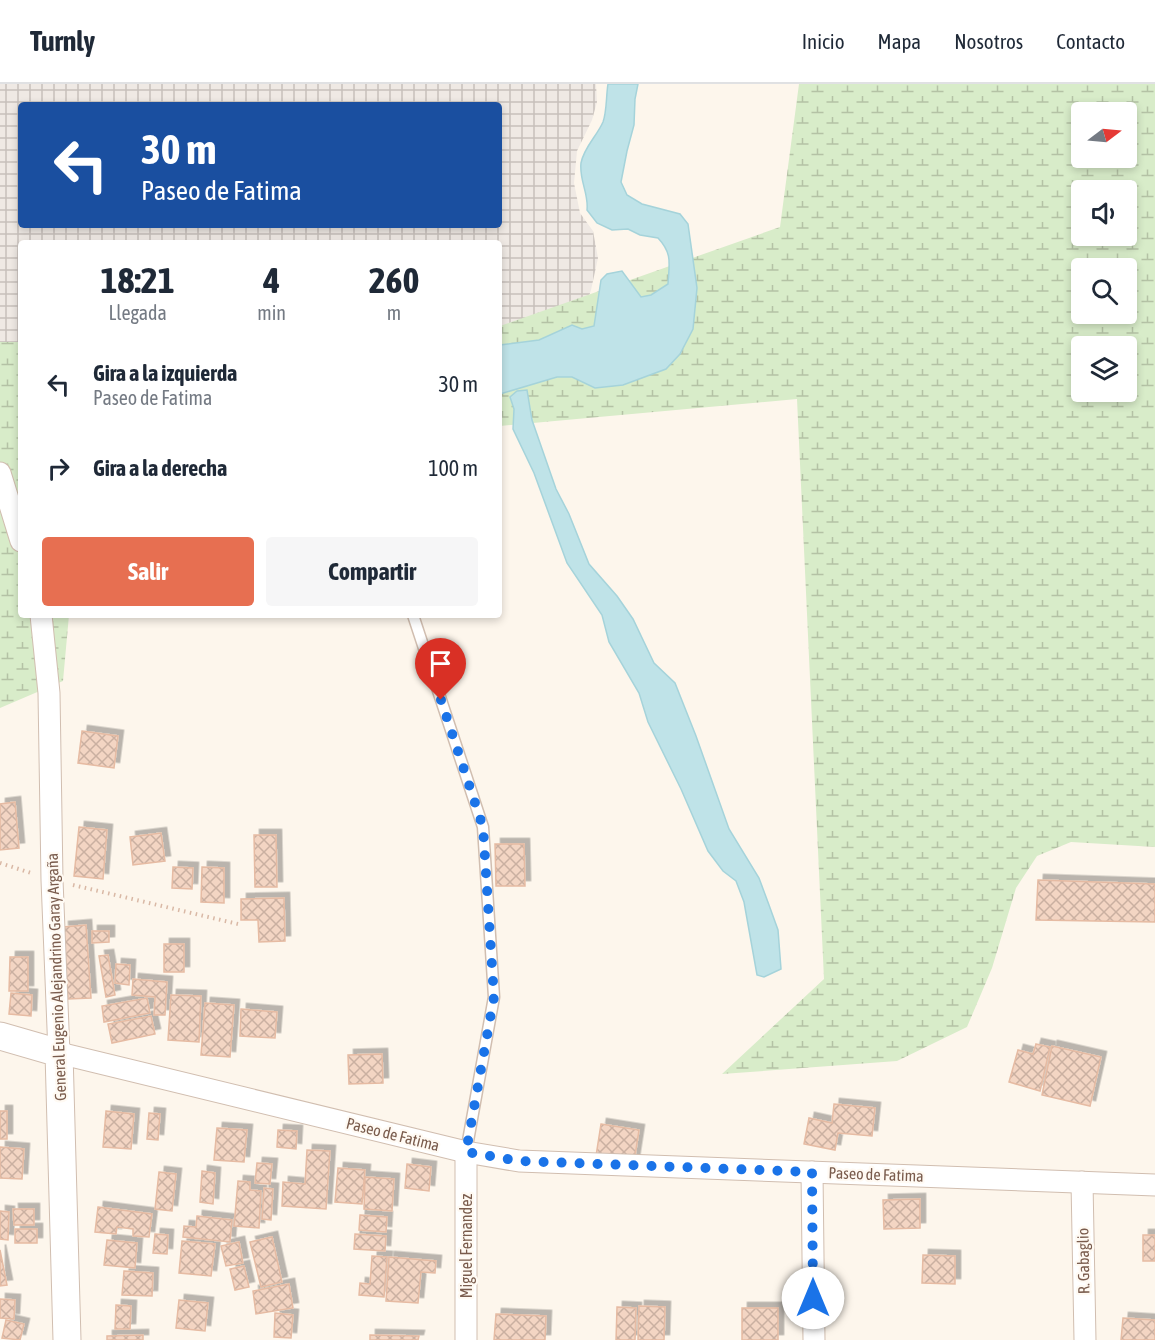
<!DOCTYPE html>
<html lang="es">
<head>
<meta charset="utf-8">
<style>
  body { margin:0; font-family:"Asap Condensed",sans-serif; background:#f6f6f7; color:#1f2937; height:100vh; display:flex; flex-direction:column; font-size:22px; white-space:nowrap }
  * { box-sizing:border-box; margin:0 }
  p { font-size:20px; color:#747a83 }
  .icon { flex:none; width:33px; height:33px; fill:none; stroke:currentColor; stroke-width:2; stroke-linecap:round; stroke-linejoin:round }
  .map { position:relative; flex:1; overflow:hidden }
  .drawer { position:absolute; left:18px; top:156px; width:484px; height:378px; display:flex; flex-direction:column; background:#fff; border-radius:6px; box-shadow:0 3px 9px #0003 }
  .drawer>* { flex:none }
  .hud { position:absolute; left:18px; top:18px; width:484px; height:126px; border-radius:6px; box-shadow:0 3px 9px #0003; background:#1a4fa0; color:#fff; overflow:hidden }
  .needle { width:39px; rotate:74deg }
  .fabs { position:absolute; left:1071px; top:18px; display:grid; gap:12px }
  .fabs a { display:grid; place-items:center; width:66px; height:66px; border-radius:6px; background:#fff; box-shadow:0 3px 9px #0003; font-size:30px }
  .pin { position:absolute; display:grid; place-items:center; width:51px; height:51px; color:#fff; margin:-62px -26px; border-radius:50% 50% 50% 0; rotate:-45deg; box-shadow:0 0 6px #0007 }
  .pin .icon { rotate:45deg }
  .me { position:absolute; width:66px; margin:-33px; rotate:0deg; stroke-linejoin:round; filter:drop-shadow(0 0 4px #0008) }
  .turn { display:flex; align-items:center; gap:21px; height:126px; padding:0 24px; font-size:27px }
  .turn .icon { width:78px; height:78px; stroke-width:2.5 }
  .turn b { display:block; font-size:42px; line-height:51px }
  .eta { display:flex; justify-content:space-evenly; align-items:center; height:102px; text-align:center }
  .eta b { font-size:36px; font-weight:700; line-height:42px }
  .button { display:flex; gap:12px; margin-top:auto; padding:12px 24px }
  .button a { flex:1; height:69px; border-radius:6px; background:#e76f51; color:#fff; font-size:24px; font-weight:700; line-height:69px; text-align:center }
  .button a+a { background:#f6f6f7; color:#1f2937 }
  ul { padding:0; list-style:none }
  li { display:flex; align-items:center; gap:18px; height:84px; padding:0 24px }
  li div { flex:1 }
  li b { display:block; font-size:22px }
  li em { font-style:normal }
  header { display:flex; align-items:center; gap:36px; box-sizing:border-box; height:84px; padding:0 30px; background:#fff; border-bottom:2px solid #e0e1e3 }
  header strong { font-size:28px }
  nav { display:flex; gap:33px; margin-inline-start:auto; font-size:21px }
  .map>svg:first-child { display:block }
  .industrial { fill:url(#industrial-grid); fill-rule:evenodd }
  .wetland { fill:url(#wetland-marsh); fill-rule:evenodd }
  .water { fill:#bfe3e8; stroke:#a5d3da; stroke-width:1.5 }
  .building { fill:url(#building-cross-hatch); stroke:#e6bba3; stroke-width:1.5; filter:url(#shadow) }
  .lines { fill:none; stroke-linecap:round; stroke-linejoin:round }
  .service-casing { stroke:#d1beb0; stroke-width:13 }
  .minor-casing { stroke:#d1beb0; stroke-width:23 }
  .tertiary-casing { stroke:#d1beb0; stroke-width:29 }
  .path { stroke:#d9b8a5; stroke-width:4; stroke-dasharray:1.5 4.5; stroke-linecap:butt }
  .service { stroke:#fff; stroke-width:10 }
  .minor { stroke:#fff; stroke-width:21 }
  .tertiary { stroke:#fff; stroke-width:27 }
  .route { stroke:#1a73e8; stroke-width:10; stroke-dasharray:0 18 }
  .labels { text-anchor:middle; stroke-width:4.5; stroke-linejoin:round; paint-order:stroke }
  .street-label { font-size:16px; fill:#7a5c4d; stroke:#fffaf3 }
</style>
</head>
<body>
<header>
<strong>Turnly</strong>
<nav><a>Inicio</a><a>Mapa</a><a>Nosotros</a><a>Contacto</a></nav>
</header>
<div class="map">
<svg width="1155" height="1256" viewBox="0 0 1155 1256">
  <defs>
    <pattern id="industrial-grid" width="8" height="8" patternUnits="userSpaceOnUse" patternTransform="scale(1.5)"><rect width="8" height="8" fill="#efe9e4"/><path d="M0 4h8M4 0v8" fill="none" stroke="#c7c0bb"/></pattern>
    <pattern id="wetland-marsh" width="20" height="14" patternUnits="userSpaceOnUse" patternTransform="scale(1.5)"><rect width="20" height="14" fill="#d8ecc9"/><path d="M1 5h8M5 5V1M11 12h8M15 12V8" fill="none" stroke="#b4c2a5"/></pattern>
    <pattern id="building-cross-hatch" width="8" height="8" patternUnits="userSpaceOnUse" patternTransform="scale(1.5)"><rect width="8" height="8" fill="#f3d5c3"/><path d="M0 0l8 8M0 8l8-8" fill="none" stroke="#cab0a1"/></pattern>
    <filter id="shadow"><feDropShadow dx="5.5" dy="-5.5" stdDeviation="0" flood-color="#0004"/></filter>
  </defs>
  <rect width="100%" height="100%" fill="#fdf6ec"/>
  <path class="industrial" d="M0 0H596L597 18 592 36 577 67 574 99 580 129 593 147 598 174 591 206 583 230 500 257V159H21V278L0 273ZM21 21H500V141H21Z"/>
  <g class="wetland">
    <path d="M799 0H1155V763L1071 758 1037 772 1016 804 992 884 967 943 897 977 722 990 824 895 797 315 500 342V242L780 143ZM1082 28H1126V74H1082ZM1082 106H1126V152H1082ZM1082 184H1126V230H1082ZM1082 262H1126V308H1082Z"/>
    <path d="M0 258H21V531H69L63 597 0 624Z"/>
  </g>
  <g class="water">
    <path d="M608 0H638L635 15 634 41 627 67 621 98 627 111 642 120 680 130 688 140 697 204 693 245 680 270 666 285 623 301 595 304 572 293H557L500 310V261L539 256 572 241 582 245 594 242 601 196 607 190 622 187 641 213 651 211 668 200C669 180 673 170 658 154L640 151 628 145 612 146 597 139 587 126C589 110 579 96 581 79 584 63 597 52 603 38 607 27 606 12 608 0Z"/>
    <path d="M527 306 532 336 556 405 569 430 589 480 617 512 633 535 654 579 675 599 696 652 729 745 759 794 769 821 778 846 781 885 764 893 757 891 744 818 736 797 723 787 708 767 681 705 648 638 639 609 609 558 602 531 567 479 534 389 513 345 514 325 510 313 517 307Z"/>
  </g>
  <g class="building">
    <path d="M82 647 118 652 114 684 78 679Z"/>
    <path d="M15 718 19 764 0 766V720Z"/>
    <path d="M79 743 107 746 103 795 74 792Z"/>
    <path d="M161 749 165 777 133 781 130 753Z"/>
    <path d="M254 751H276L277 803H255Z"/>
    <path d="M495 760H524L525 802H496Z"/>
    <path d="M173 783 193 784 192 805 172 804Z"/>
    <path d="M202 783 224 784V819L201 818Z"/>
    <path d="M1038 796 1155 800V838L1036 836Z"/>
    <path d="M284 814 285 857 259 858 258 836H241V815Z"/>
    <path d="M86 841 91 914 68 915 63 843Z"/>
    <path d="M92 847H109V858L92 859Z"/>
    <rect x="164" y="860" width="20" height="28"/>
    <path d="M108 871 115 911 106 913 99 872Z"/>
    <path d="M10 873H28V907H9Z"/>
    <path d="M116 880 130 881 129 901 115 899Z"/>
    <path d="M133 895 167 898 165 931H154L155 913 132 911Z"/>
    <path d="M11 909 32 911 31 932 9 930Z"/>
    <path d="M171 911 201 912 199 958 168 956Z"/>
    <path d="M147 914 150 929 104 938 102 922Z"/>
    <path d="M205 919 234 921 230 973 201 971Z"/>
    <path d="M241 925 277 928 275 954 240 952Z"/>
    <path d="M151 932 155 950 112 959 108 940Z"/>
    <path d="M1036 960 1050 963 1040 1007 1009 998 1018 966 1033 970Z"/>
    <path d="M1052 962 1101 973 1090 1022 1042 1011Z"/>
    <path d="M382 970 383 999 349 1000 348 971Z"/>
    <path d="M834 1020 875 1024 872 1052 838 1049 835 1066 804 1060 809 1034 832 1039Z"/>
    <rect x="0" y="1027" width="7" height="28"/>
    <path d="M106 1027 134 1030 131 1065 103 1063Z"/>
    <path d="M149 1029 160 1030 158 1056 147 1055Z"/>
    <path d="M601 1040 639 1046 634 1078 596 1072Z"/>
    <path d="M217 1044 247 1046 244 1078 214 1076Z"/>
    <path d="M278 1046 297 1047 296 1065 277 1063Z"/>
    <path d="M0 1063 24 1065 22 1095 0 1094Z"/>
    <path d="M307 1066 330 1067 326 1125 282 1122 283 1098 305 1100Z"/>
    <path d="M257 1079 272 1080 270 1100 255 1099Z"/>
    <path d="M407 1080 431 1083 429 1107 405 1104Z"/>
    <path d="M338 1084 365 1086 362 1120 335 1118Z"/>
    <path d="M202 1087 215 1089 213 1120 200 1118Z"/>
    <path d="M159 1088 176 1090 172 1127 155 1125Z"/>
    <path d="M365 1093 394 1095 392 1127 364 1125Z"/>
    <path d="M238 1097 250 1098V1106L261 1107 259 1144 234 1142Z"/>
    <path d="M264 1104 273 1105 271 1136 262 1135Z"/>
    <path d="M920 1115V1144L884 1145 883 1116Z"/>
    <path d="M98 1123 152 1130 149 1153 133 1152V1145L117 1143 116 1150 95 1148Z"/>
    <path d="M13 1125H34V1141H14Z"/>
    <path d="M0 1127 9 1128 8 1156 0 1155Z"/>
    <path d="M360 1131 387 1133 386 1148 359 1146Z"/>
    <path d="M197 1132 232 1136 230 1158 183 1153 184 1142 196 1143Z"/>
    <rect x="15" y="1145" width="22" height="14"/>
    <path d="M155 1150 168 1151 167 1170 153 1169Z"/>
    <path d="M355 1150 386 1152 385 1167 354 1165Z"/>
    <rect x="1143" y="1151" width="12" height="26"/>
    <path d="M272 1153 282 1198 261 1203 250 1158Z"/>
    <path d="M107 1156 137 1159 135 1184 104 1181Z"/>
    <path d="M182 1157 215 1160 211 1192 179 1189Z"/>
    <path d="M239 1158 243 1179 226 1182 221 1162Z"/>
    <path d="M0 1166 7 1201 0 1202Z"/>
    <path d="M923 1171 955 1172V1200L922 1199Z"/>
    <path d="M372 1172 387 1173 384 1213 359 1211 360 1199 370 1200Z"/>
    <path d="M389 1173 436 1177 435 1189 421 1188 418 1219 386 1217Z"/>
    <path d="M244 1182 249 1203 235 1206 230 1185Z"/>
    <path d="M124 1187 153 1189 152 1212 122 1211Z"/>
    <path d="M289 1200 293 1224 256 1230 253 1207Z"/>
    <path d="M0 1215 15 1216 14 1235 0 1234Z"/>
    <path d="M179 1216 208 1219 205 1247 176 1244Z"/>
    <path d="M116 1221 131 1222 130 1245H115Z"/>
    <path d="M639 1222 665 1223 664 1256H638Z"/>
    <path d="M617 1223 636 1224 635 1256H616Z"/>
    <rect x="742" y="1224" width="36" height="32"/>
    <path d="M275 1229 293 1231 291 1254 274 1253Z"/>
    <path d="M496 1230 546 1232 545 1256H494Z"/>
    <path d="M1123 1234 1155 1236V1256H1121Z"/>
    <path d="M6 1236 24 1240 20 1256 2 1254Z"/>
    <path d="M143 1251V1256H107V1252Z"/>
    <path d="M370 1251 419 1252 418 1256H370Z"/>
  </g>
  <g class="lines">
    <defs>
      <path id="service" d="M413 531 483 743 494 913 466 1068"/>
      <g id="minor">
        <path d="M0 389 21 457"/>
        <path d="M41 531 49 609 52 796 59 969 466 1068 519 1077 1155 1101"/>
        <path d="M466 1068V1256"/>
        <path d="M812 1088 814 1256"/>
        <path d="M1082 1098 1085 1256"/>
      </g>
      <path id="tertiary" d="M0 952 59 969 67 1256"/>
    </defs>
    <use href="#service" class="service-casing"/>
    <use href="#minor" class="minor-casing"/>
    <use href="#tertiary" class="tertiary-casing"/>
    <g class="path">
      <path d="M0 779 31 789"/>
      <path d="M73 801 238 840"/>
    </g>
    <use href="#service" class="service"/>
    <use href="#minor" class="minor"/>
    <use href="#tertiary" class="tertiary"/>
  </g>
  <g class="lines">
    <path class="route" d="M441 616 483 743 494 913 466 1068 519 1077 812 1088 813 1214"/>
  </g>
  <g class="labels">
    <g class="street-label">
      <text transform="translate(56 893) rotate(-92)" y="6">General Eugenio Alejandrino Garay Argaña</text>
      <text transform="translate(393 1050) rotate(14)" y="6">Paseo de Fatima</text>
      <text transform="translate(876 1090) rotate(2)" y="6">Paseo de Fatima</text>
      <text transform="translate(466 1162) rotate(-90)" y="6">Miguel Fernandez</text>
      <text transform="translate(1083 1177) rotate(-91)" y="6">R. Gabaglio</text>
    </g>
  </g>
</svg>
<div class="fabs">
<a><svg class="needle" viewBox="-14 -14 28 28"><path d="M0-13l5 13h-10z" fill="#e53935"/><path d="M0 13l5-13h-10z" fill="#747a83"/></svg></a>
<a><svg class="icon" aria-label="sound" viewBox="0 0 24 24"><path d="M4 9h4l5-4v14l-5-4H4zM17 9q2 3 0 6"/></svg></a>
<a><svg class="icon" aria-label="search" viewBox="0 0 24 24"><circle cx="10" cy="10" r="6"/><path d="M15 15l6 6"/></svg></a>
<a><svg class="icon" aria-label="layers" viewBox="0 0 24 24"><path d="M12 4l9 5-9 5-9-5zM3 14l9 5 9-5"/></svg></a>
</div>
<div class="pin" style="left:441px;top:616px;background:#d93025"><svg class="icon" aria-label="arrive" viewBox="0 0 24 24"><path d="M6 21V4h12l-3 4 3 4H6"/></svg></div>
<svg class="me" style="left:813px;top:1214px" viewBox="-20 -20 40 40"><circle r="19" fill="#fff"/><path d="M0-13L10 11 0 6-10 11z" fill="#1a73e8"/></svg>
<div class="hud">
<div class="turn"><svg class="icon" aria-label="left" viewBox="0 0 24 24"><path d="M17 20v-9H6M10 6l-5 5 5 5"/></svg><div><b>30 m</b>Paseo de Fatima</div></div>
</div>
<section class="drawer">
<div class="eta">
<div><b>18:21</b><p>Llegada</p></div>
<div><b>4</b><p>min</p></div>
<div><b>260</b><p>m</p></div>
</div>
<ul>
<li><svg class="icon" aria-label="left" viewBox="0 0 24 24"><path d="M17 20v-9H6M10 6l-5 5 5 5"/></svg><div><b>Gira a la izquierda</b><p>Paseo de Fatima</p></div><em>30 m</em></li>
<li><svg class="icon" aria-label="right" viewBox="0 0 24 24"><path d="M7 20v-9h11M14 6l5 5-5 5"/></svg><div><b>Gira a la derecha</b></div><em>100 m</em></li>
</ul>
<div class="button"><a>Salir</a><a>Compartir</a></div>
</section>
</div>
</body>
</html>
